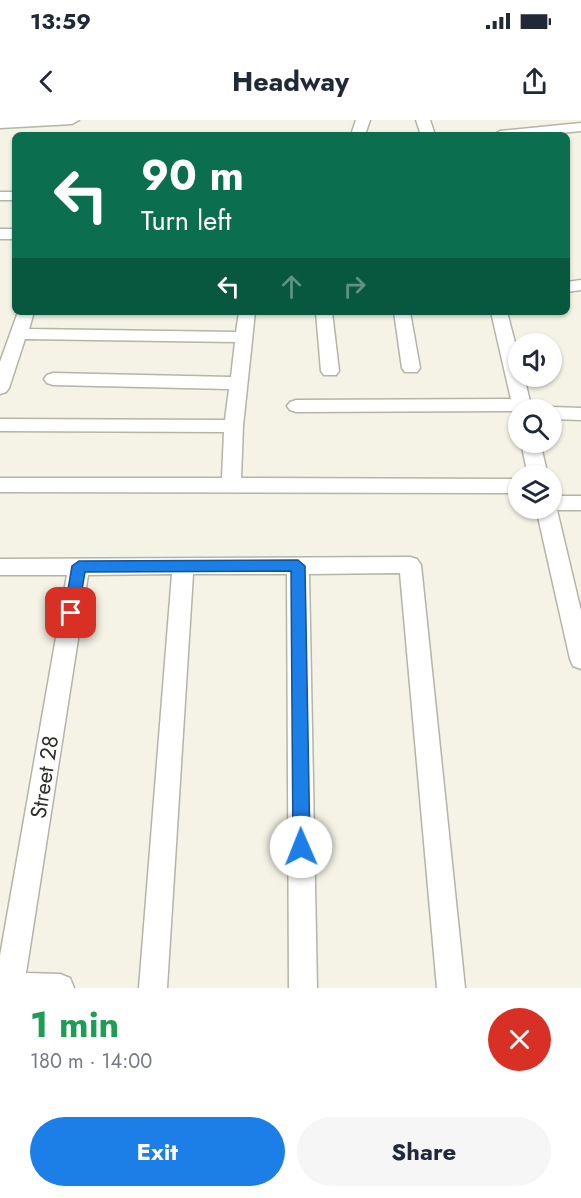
<!DOCTYPE html>
<html lang="en">
<head>
<meta charset="utf-8">
<style>
  body { margin:0; font-family:Jost,sans-serif; background:#f6f6f7; color:#1f2937; height:100vh; display:flex; flex-direction:column; font-size:22px; white-space:nowrap }
  * { box-sizing:border-box; margin:0 }
  p { font-size:20px; color:#747a83 }
  .icon { flex:none; width:33px; height:33px; fill:none; stroke:currentColor; stroke-width:2; stroke-linecap:round; stroke-linejoin:round }
  .map { position:relative; height:868px; overflow:hidden }
  .details { display:flex; flex-direction:column; background:#fff; flex:1 }
  .details>* { flex:none }
  .top-card { position:absolute; left:12px; top:12px; width:558px; height:183px; border-radius:9px; box-shadow:0 2px 4px #0004; background:#0b6e4f; color:#fff; overflow:hidden }
  .buttons { position:absolute; left:508px; top:213px; display:grid; gap:12px }
  .buttons a { display:grid; place-items:center; width:54px; height:54px; border-radius:50%; background:#fff; box-shadow:0 2px 4px #0004; font-size:30px }
  .pin { position:absolute; display:grid; place-items:center; width:51px; height:51px; color:#fff; margin:-26px; border-radius:12px; box-shadow:0 3px 9px #0006 }
  .me { position:absolute; width:66px; margin:-33px; rotate:359deg; stroke-linejoin:round; filter:drop-shadow(0 0 4px #0008) }
  .turn { display:flex; align-items:center; gap:21px; height:126px; padding:0 30px; font-size:27px }
  .turn .icon { width:78px; height:78px; stroke-width:2.5 }
  .turn b { display:block; font-size:42px; line-height:51px }
  .lanes { display:flex; align-items:center; height:57px; padding:0 30px; background:#0003; justify-content:center; gap:30px; direction:ltr }
  .lanes .off { opacity:.35 }
  .round { display:grid; place-items:center; flex:none; width:63px; height:63px; border-radius:32px; background:#f6f6f7 }
  .overview { display:flex; align-items:center; justify-content:space-between; height:102px; padding:0 30px }
  h1 { font-size:36px; font-weight:700; line-height:45px; color:#1e9e55 }
  .action { display:flex; gap:12px; margin-top:auto; padding:12px 30px }
  .action a { flex:1; height:69px; border-radius:36px; background:#1c7ee7; color:#fff; font-size:24px; font-weight:700; line-height:69px; text-align:center }
  .action a+a { background:#f6f6f7; color:#1f2937 }
  .status { display:flex; justify-content:space-between; align-items:center; height:42px; padding:0 30px; background:#fff; direction:ltr }
  .status svg { height:16px; fill:currentColor }
  header { display:flex; justify-content:space-between; align-items:center; height:78px; padding:0 30px; background:#fff; font-size:27px; font-weight:700 }
  .map>svg:first-child { display:block }
  .lines { fill:none; stroke-linecap:round; stroke-linejoin:round }
  .minor-casing { stroke:#b4b4a7; stroke-width:3 }
  .minor { fill:#fff; fill-rule:evenodd }
  .route { fill:#1c7ee7; stroke:#125296; stroke-width:1.5 }
  .labels { text-anchor:middle; stroke-width:4.5; stroke-linejoin:round; paint-order:stroke }
  .street-label { font-size:22px; fill:#31312b; stroke:#fff }
</style>
</head>
<body>
<div class="status"><b>13:59</b><svg viewBox="0 0 49 12"><path d="M0 12V9h3v3zM5 12V6h3v6zM10 12V3h3v9zM15 12V0h3v12zM26 1h20v11H26zM47 4h2v5h-2z"/></svg></div>
<header><svg class="icon" aria-label="back" viewBox="0 0 24 24"><path d="M15 5l-7 7 7 7"/></svg>Headway<svg class="icon" aria-label="share" viewBox="0 0 24 24"><path d="M12 15V3M7 8l5-5 5 5M5 13v7h14v-7"/></svg></header>
<div class="map">
<svg width="581" height="868" viewBox="0 0 581 868">
  <rect width="100%" height="100%" fill="#f4f3e5"/>
  <g class="lines">
    <defs>
      <g id="minor">
        <path d="M0 0H79L72 4 0 8Z"/>
        <path d="M356 0H370L365 15H351Z"/>
        <path d="M416 0H430L435 15H421Z"/>
        <path d="M581 3V11L540 15H493L500 11Z"/>
        <rect x="0" y="72" width="15" height="8"/>
        <rect x="0" y="109" width="15" height="10"/>
        <path d="M581 160V170L567 172V162Z"/>
        <path d="M18 192H34L29 209 236 212 239 192H255L243 306 241 358 519 359V373L0 372V358H222L224 312 0 311V299L225 300 229 269 53 265 47 263 44 259 47 255 53 253 231 257 235 222 25 219 9 268 6 272 0 274V242Z"/>
        <path d="M316 192H332L339 251 336 255H324L321 251Z"/>
        <path d="M394 192H410L420 248 417 252H405L402 248Z"/>
        <path d="M491 192H507L519 238V256H524L532 290H519V295L515 291 296 292 290 290 287 286 290 282 296 280 511 279Z"/>
        <path d="M552 287 581 288V300L552 299V290H545Z"/>
        <path d="M521 322H540L548 356H528Z"/>
        <path d="M552 376H581V390H557L581 491V549L573 546 570 539 536 388H552Z"/>
        <path d="M410 437 417 439 421 445 465 868H437L400 453 309 454 317 868H289L287 454H193L167 868H139L172 454 88 455 26 853 60 854 70 858 74 868H0V836L67 455H0V439Z"/>
      </g>
    </defs>
    <use href="#minor" class="minor-casing"/>
    <use href="#minor" class="minor"/>
  </g>
  <path class="route" d="M298 440 305 446 310 727 307 733 301 735 295 733 293 727 291 451 85 452 78 493 76 497H66L64 493 72 446 79 441Z"/>
  <g class="labels">
    <g class="street-label">
      <text transform="translate(44 657) rotate(-81)" y="8">Street 28</text>
    </g>
  </g>
</svg>
<div class="buttons">
<a><svg class="icon" aria-label="sound" viewBox="0 0 24 24"><path d="M4 9h4l5-4v14l-5-4H4zM17 9q2 3 0 6"/></svg></a>
<a><svg class="icon" aria-label="search" viewBox="0 0 24 24"><circle cx="10" cy="10" r="6"/><path d="M15 15l6 6"/></svg></a>
<a><svg class="icon" aria-label="layers" viewBox="0 0 24 24"><path d="M12 4l9 5-9 5-9-5zM3 14l9 5 9-5"/></svg></a>
</div>
<div class="pin" style="left:71px;top:493px;background:#d93025"><svg class="icon" aria-label="arrive" viewBox="0 0 24 24"><path d="M6 21V4h12l-3 4 3 4H6"/></svg></div>
<svg class="me" style="left:301px;top:727px" viewBox="-20 -20 40 40"><circle r="19" fill="#fff"/><path d="M0-13L10 11 0 6-10 11z" fill="#1c7ee7"/></svg>
<div class="top-card">
<div class="turn"><svg class="icon" aria-label="left" viewBox="0 0 24 24"><path d="M17 20v-9H6M10 6l-5 5 5 5"/></svg><div><b>90 m</b>Turn left</div></div>
<div class="lanes"><svg class="icon" aria-label="left" viewBox="0 0 24 24"><path d="M17 20v-9H6M10 6l-5 5 5 5"/></svg><svg class="icon off" aria-label="ahead" viewBox="0 0 24 24"><path d="M12 20V5M6 11l6-6 6 6"/></svg><svg class="icon off" aria-label="right" viewBox="0 0 24 24"><path d="M7 20v-9h11M14 6l5 5-5 5"/></svg></div>
</div>
</div>
<section class="details">
<div class="overview"><div><h1>1 min</h1><p>180 m · 14:00</p></div><a class="round" style="background:#d93025;color:#fff"><svg class="icon" aria-label="close" viewBox="0 0 24 24"><path d="M6 6l12 12M18 6L6 18"/></svg></a></div>
<div class="action"><a>Exit</a><a>Share</a></div>
</section>
</body>
</html>
